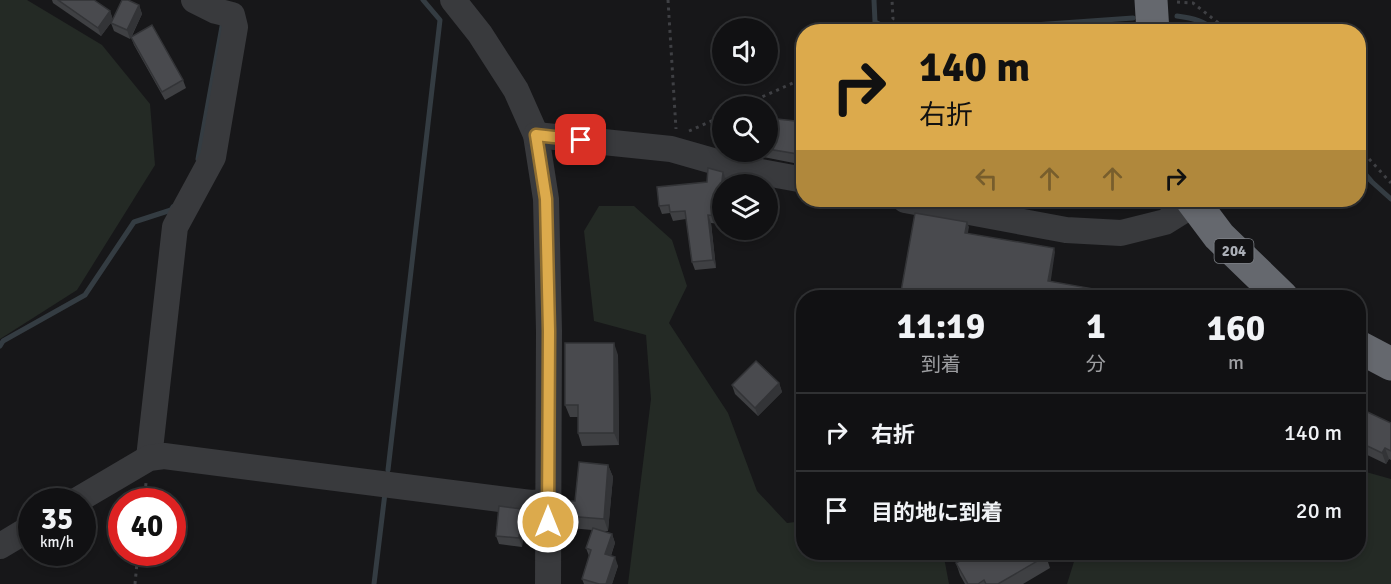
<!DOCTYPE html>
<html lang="ja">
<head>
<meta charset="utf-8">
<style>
  body { margin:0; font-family:Signika,"Noto Sans JP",sans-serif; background:#1e1f21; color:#f1f3f6; height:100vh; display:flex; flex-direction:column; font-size:22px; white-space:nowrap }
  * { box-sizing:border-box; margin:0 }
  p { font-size:20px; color:#9c9da0 }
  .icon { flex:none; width:33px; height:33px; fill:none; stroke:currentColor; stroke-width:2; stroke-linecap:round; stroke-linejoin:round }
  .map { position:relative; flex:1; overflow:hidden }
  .sheet { position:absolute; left:796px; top:290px; width:570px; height:270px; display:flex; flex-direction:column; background:#111113; border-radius:24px; box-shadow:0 3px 9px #0003,0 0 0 2px #303133 }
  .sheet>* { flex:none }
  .banner { position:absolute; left:796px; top:24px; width:570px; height:183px; border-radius:24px; box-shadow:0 3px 9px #0003,0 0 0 2px #303133; background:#dcaa4c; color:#111; overflow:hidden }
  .controls { position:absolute; left:712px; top:18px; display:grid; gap:12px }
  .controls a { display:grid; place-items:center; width:66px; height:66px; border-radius:50%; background:#111113; box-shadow:0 3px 9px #0003,0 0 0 2px #303133; font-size:30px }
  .speed { position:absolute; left:18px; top:488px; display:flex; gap:12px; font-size:30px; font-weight:700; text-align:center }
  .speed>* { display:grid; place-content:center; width:78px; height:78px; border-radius:50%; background:#111113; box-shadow:0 3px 9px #0003,0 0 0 2px #303133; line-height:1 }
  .speed small { font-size:15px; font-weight:400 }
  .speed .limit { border:9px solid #d22; background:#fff; color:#111 }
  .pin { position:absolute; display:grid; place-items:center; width:51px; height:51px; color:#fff; margin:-26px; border-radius:12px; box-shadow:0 3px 9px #0006 }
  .me { position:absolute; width:66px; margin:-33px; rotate:0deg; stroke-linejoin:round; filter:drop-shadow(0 0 4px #0008) }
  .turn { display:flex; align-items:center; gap:21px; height:126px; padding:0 24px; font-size:27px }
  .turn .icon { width:78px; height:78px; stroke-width:2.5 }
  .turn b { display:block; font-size:42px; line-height:51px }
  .lanes { display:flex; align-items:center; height:57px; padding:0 24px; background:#0003; justify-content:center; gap:30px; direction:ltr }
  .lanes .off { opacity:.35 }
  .eta { display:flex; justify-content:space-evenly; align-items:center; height:102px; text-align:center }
  .eta b { font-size:36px; font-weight:700; line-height:42px }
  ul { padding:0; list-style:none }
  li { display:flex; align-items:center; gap:18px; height:78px; padding:0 24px; border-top:2px solid #303133 }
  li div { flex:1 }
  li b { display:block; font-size:22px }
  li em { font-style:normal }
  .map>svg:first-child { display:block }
  .green { fill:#242a25 }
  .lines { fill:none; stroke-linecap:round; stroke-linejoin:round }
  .stream { stroke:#343c42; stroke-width:5 }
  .path { stroke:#3f4044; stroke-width:3; stroke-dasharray:3 4.5; stroke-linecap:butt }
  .minor { stroke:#393a3d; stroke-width:26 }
  .highway { stroke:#65686e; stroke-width:33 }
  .wall { fill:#3f4043 }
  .shaded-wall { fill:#333437 }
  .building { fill:#494a4e; stroke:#333437; stroke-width:1.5 }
  .route-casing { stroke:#8f6e31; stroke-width:15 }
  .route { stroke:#dcaa4c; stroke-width:10 }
  .labels { text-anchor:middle; stroke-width:5; stroke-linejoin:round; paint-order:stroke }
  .shield { fill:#121214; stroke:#7d8086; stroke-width:1.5 }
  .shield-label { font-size:15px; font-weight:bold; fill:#abafb7 }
</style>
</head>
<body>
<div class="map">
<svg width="1391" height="584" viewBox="0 0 1391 584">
  <rect width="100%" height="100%" fill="#171719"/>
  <g class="green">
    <path d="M0 0H27L102 45 150 104 155 165 77 290 0 339Z"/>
    <path d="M599 206H634L672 240 687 286 669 323 728 413 757 491 787 523 804 521V552H943L949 584H628L651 399 646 335 594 321 584 231Z"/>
    <path d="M1359 470 1391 479V584H1067L1077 552H1359Z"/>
  </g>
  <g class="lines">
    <g class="stream">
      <path d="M874 0 875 22 894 32"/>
      <path d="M1177 16C1193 18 1205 21 1217 32"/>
      <path d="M934 32 1133 18"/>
      <path d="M198 159 223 21"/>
      <path d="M1359 167 1372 182 1391 199"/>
      <path d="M0 346 3 341 85 295 134 222 171 210 173 207"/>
      <path d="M388 470 440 20 423 0"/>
      <path d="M374 584 385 493"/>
    </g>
    <g class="path">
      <path d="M668 0 676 129"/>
      <path d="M1177 2 1193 3 1230 32"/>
      <path d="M884 32 893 19 892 0"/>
      <path d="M742 106 804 78"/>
      <path d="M689 131 723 116"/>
      <path d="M1359 148 1391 183"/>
      <path d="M144 501 146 483"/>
      <path d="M135 584 138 552"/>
    </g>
    <g class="minor">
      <path d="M453 0 480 34 516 90 536 135 546 199 549 331 548 584"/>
      <path d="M536 135 671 149 734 167 804 180"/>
      <path d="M905 200 1066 230 1121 233 1165 222 1194 204"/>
      <path d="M149 458 175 227 213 157 235 27 232 15 216 11 194 0"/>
      <path d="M76 501 149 458 164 456 531 503 548 502"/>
      <path d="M0 546 32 527"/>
    </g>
    <g class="highway">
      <path d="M1151 0 1153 32"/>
      <path d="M1192 200 1219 236 1282 297"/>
      <path d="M1359 347 1391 364"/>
    </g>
  </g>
  <g class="wall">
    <path d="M52 0H94L110 11 113 20 101 36 53 3Z"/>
    <path d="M139 5 142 14 132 36 183 80 186 88 165 100 134 45 131 37 130 39 114 31 111 23Z"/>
    <path d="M768 118 804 122V165L742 153V152H768Z"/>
    <path d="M726 180 721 224 711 223 716 268 695 270 692 262 686 219 673 221 670 213 662 214 659 206Z"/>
    <path d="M618 355 619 445 582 446 578 433V417H570L565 405Z"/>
    <path d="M779 383 782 392 758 416 735 394 732 385Z"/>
    <path d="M1359 408 1391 423V460L1389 459 1386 464 1359 451Z"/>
    <path d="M608 465 613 477 608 531H601L612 534 615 543 611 556 618 566 612 584H584L582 579 589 556 586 548 592 530 570 528 566 516 575 501Z"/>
    <path d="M525 517 522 547 499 544 496 536Z"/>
    <path d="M1046 556 1050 568 1023 584H965L960 575 956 563 980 560Z"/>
  </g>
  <g class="shaded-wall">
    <path d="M139 5 142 14 130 39 127 30Z"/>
    <path d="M110 11 113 20 101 36 98 28Z"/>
    <path d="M723 172 726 180V184H723V210L721 224 718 216Z"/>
    <path d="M708 215 711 223 716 268 713 260Z"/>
    <path d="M967 222 969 227 967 238 965 233Z"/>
    <path d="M1054 248 1055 252 1050 286 1048 281Z"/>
    <path d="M614 343 618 355 619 445 614 433Z"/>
    <path d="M779 383 782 392 758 416 755 408Z"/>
    <path d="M1385 448 1389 459 1386 464 1382 453Z"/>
    <path d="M608 465 613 477 608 531 604 519Z"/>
    <path d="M522 509 525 517 522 547 519 538Z"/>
    <path d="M612 534 615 543 608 563 605 554Z"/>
    <path d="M615 557 618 566 612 584H606Z"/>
  </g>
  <g class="building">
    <path d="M58 0H94L110 11 98 28Z"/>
    <path d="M122 0H128L139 5 127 30 111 23Z"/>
    <path d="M152 25 183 80 162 92 131 37Z"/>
    <path d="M768 118 804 122V155L768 149Z"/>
    <path d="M708 168 723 172 718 216 708 215 713 260 692 262 685 211 670 212 669 205 659 206 657 187 707 182Z"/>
    <path d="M915 213 967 222 965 233 1054 248 1048 281 1105 291 1104 297H900Z"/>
    <path d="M565 343H614V433H578V405H565Z"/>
    <path d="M756 361 779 383 755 408 732 385Z"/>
    <path d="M1359 408 1391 423V451L1385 448 1382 453 1359 442Z"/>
    <path d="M579 462 608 465 604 519 566 516 567 501H575Z"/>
    <path d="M499 506 522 509 519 538 496 536Z"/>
    <path d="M593 528 612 534 605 554 615 557 606 584H599L582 579 591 550 586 548Z"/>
    <path d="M974 552H975L980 560 993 552H1044L1046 556 998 584H986L984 580 978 584H968L956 563Z"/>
  </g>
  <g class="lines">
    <defs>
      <path id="route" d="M548 522 549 331 546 199 536 135 581 140"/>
    </defs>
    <use href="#route" class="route-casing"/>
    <use href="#route" class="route"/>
  </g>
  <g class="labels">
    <rect class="shield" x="1214.5" y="239" width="39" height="24" rx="4.5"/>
    <g class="shield-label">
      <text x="1234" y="256">204</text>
    </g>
  </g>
</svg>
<div class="controls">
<a><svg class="icon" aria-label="sound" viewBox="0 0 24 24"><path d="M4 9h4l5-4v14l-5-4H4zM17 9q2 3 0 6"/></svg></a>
<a><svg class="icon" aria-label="search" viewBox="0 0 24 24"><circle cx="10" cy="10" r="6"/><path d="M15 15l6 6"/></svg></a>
<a><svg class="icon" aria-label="layers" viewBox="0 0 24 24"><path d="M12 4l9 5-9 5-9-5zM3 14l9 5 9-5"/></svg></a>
</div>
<div class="speed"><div>35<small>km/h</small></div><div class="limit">40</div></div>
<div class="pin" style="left:581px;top:140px;background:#d93025"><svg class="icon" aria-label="arrive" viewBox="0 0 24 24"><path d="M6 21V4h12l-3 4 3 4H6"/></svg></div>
<svg class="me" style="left:548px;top:522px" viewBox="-20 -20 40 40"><circle r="17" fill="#dcaa4c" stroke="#fff" stroke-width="3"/><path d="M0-11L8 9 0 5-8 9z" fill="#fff"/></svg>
<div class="banner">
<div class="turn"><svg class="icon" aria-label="right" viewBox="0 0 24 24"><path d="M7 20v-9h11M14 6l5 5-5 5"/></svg><div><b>140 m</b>右折</div></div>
<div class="lanes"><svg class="icon off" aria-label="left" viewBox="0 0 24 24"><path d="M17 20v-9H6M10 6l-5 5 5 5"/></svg><svg class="icon off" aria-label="ahead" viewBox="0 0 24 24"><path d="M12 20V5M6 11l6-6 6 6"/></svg><svg class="icon off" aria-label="ahead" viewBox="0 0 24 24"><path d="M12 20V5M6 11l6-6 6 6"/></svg><svg class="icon" aria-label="right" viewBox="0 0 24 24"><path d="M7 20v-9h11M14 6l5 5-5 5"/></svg></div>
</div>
<section class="sheet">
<div class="eta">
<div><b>11:19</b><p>到着</p></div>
<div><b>1</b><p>分</p></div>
<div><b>160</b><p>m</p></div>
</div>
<ul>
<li><svg class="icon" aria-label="right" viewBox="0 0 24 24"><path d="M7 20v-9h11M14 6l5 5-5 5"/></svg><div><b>右折</b></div><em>140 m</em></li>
<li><svg class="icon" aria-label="arrive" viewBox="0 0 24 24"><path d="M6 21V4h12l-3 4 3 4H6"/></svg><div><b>目的地に到着</b></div><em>20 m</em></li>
</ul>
</section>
</div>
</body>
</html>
